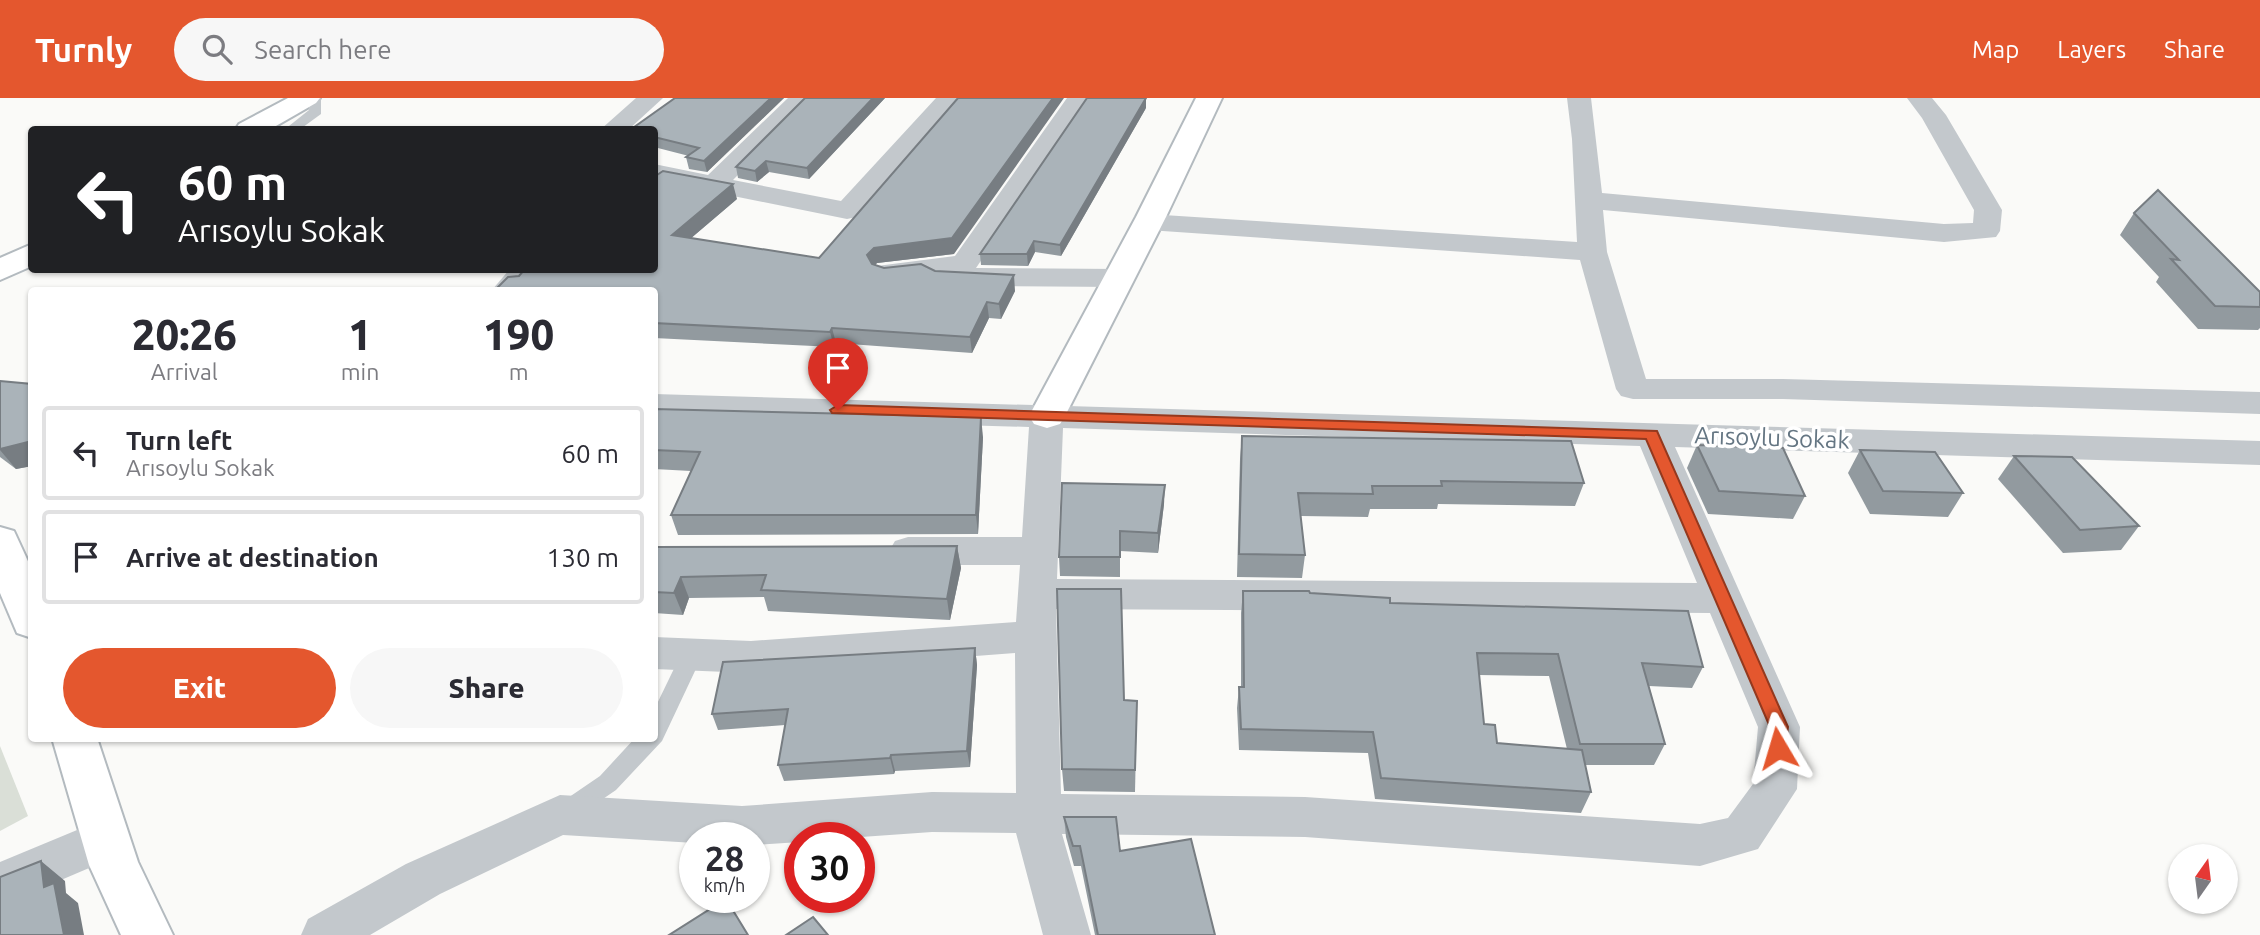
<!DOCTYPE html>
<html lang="en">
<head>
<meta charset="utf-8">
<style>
  body { margin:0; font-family:Ubuntu,sans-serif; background:#f7f7f7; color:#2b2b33; height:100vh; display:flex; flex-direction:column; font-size:26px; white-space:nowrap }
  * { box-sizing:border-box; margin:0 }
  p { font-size:23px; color:#7c7c81 }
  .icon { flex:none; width:38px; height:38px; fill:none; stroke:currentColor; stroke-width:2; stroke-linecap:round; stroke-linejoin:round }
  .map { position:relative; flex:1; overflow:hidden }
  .details { position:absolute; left:28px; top:189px; width:630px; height:455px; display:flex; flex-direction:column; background:#fff; border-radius:7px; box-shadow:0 2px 5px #0004 }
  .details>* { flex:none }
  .guide { position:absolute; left:28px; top:28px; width:630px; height:147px; border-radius:7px; box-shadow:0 2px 5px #0004; background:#202124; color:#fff; overflow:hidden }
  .needle { width:46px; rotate:14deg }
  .buttons { position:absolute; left:2168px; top:746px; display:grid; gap:14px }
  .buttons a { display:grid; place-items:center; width:70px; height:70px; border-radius:50%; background:#fff; box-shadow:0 2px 5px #0004; font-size:35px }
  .speed { position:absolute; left:679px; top:724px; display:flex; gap:14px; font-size:35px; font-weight:700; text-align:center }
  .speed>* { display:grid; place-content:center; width:91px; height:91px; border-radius:50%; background:#fff; box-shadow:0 2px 5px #0004; line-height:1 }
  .speed small { font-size:18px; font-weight:400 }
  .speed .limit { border:10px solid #d22; background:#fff; color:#111 }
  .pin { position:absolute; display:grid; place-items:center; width:60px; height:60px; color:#fff; margin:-72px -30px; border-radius:50% 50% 50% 0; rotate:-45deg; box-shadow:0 0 7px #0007 }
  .pin .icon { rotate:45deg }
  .me { position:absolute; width:77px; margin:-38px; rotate:353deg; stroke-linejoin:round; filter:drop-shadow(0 0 5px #0008) }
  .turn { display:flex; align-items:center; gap:24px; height:147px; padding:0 35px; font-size:32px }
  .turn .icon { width:91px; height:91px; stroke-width:2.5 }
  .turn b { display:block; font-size:49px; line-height:60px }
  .eta { display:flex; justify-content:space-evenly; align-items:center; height:119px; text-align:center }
  .eta b { font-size:42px; font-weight:800; line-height:49px }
  .action { display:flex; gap:14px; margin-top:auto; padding:14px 35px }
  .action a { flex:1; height:80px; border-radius:42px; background:#e4572e; color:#fff; font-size:28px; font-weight:800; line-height:80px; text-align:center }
  .action a+a { background:#f7f7f7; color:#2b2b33 }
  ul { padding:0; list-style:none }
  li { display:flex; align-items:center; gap:21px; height:94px; margin:0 14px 10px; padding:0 21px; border:4px solid #e1e1e2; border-radius:7px }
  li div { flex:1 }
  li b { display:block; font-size:26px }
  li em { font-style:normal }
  header { display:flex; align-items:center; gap:42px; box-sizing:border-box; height:98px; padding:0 35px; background:#e4572e; color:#fff }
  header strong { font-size:33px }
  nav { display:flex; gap:38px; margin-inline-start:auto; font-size:24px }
  .search { width:490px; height:63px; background:#f7f7f7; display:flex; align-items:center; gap:18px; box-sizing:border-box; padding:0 24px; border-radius:38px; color:#7c7c81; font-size:26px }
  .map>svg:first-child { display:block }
  .green { fill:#dadfd7 }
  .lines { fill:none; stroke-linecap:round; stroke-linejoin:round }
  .secondary-casing { stroke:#b3babf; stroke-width:4 }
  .lane { fill:#c3c8cc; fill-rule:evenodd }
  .street { fill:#c3c8cc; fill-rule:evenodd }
  .secondary { fill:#fff; fill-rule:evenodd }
  .wall { fill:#929a9f; fill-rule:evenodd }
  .shaded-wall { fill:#777d82 }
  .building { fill:#aab3b9; stroke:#777d82; stroke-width:2 }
  .route { fill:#e4572e; stroke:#94391e; stroke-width:2 }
  .labels { text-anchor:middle; stroke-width:7; stroke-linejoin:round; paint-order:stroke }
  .street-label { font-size:24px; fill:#657683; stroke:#fff }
</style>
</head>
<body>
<header>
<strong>Turnly</strong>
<div class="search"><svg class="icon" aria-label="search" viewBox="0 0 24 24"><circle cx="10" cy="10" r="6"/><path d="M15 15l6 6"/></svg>Search here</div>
<nav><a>Map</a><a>Layers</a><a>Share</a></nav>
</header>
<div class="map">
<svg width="2260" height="837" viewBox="0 0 2260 837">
  <rect width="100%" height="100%" fill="#fafaf8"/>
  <path class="green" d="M0 648 28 718 0 733Z"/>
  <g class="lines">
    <defs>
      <g id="secondary">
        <path d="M288 0H320L316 5 269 32H235L239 26Z"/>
        <path d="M1196 0H1222L1166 119 1065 318 1060 326 1047 330 1034 326 1029 318 1136 119Z"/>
        <path d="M32 146V168L0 182V160Z"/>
        <path d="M0 429 14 433 32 472V540L17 535 0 495Z"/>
        <path d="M52 640H97L138 764 173 837H121L89 767Z"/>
      </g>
    </defs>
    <use href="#secondary" class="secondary-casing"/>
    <g class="lane">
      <path d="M309 0H321V16L299 32H284L309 12Z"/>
      <path d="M692 548 700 550 703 556 662 643 616 692 575 720 567 723 559 720 555 713 559 706 600 678 635 640H654V612L684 550Z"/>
    </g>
    <g class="street">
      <path d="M636 0H663L628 32H600Z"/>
      <path d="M788 0H814L733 82 841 103 936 0H961L857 119 847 121 654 82V66L708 77Z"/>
      <path d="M1067 0H1091L976 170 1119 171 1130 174 1134 180 1130 186 1119 189 965 188 954 185 950 179 952 176 887 183 877 180 872 174 877 168 955 158Z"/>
      <path d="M1567 0H1591L1602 95 1944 126 1973 125 1974 112 1922 20 1907 0H1932L1946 17 2002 112 2000 133 1996 139 1944 144 1603 112 1607 154 1646 281H1783L2260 294V316L1783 301H1633L1621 298 1616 291 1580 162 1148 132 1138 130 1134 124 1138 118 1148 116 1577 144 1572 41Z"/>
      <path d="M509 172H539L523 192H492Z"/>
      <path d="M654 296 2260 343V367L1675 349 1800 629 1797 691 1758 751 1700 768 1305 739 1062 736 1091 837H1043L1016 735 932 734 847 740H800V744L754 747V740H695V745L563 737 440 796 370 837H301L308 821 406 766 560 697 742 708 932 694 1016 695 1015 555 751 575 654 571V539L751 543 1016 524 1020 467H908L895 463 889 453 895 443 908 439H1022L1029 329 654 318ZM1063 330 1640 348 1697 485 1057 481ZM1056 511 1710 515 1758 629 1753 686 1728 720 1700 726 1305 699 1061 696Z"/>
      <path d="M106 720 122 726 129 741 122 756 0 808V764Z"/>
    </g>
    <use href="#secondary" class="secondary"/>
  </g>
  <g class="wall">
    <path d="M675 0H784L707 74 689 71 686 59 689 58 654 49V32Z"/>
    <path d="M805 0H885L809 81 769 74 757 84 738 80 736 69Z"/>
    <path d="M1146 10 1061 158 1035 154 1028 168 981 167 980 156Z"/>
    <path d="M737 101 691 140 819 160 954 156 877 165 875 167 884 170 935 173 1015 193 1001 221 989 220 972 255 836 245 834 249 654 240V192L519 178Z"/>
    <path d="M2134 115 2260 194V230L2258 232 2198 231 2156 184 2159 179 2120 137Z"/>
    <path d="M0 283 32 286V368L16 371 0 359Z"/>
    <path d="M654 311 983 339 978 436 678 437 671 417 691 373 654 371Z"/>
    <path d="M1242 338 1584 385 1575 408 1438 406 1437 411H1370L1368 419 1301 418 1305 457 1302 480 1237 479 1240 361Z"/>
    <path d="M1697 347 1805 398 1793 421 1708 416 1687 370Z"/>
    <path d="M1860 352 1963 395 1948 419 1870 416 1848 375Z"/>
    <path d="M2014 358 2139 428 2121 452 2063 455 1998 381Z"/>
    <path d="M1164 406 1158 455 1120 453V479L1060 478 1059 459Z"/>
    <path d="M957 448 961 470 950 522 768 513 764 499 689 500 683 517 654 515V449Z"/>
    <path d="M1243 493 1310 495 1390 505 1703 569 1692 590 1649 588 1665 646 1654 667H1585L1591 694 1581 715 1375 701 1368 655 1239 652 1237 610 1239 589H1241V515ZM1479 577 1549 578 1567 651 1497 645 1484 626Z"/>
    <path d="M975 550 977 567 970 669 895 673 894 676 784 683 778 667 785 627 718 632 712 616Z"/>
    <path d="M1124 602 1137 603 1135 694 1064 693 1062 671Z"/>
    <path d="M1064 719 1120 753 1215 837H1095L1081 768H1074L1066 739Z"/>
  </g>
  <g class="shaded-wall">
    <path d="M771 0H784L707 74 704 63Z"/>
    <path d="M873 0H885L809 81 807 70Z"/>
    <path d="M1053 0H1064L954 156 877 165 870 172 867 157 874 150Z"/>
    <path d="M1146 0V10L1061 158 1060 147Z"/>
    <path d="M766 63 769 74 757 84 755 73Z"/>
    <path d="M733 86 737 101 676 153 672 137Z"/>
    <path d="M1034 143 1035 154 1028 168 1027 156Z"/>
    <path d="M1014 177 1015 193 1001 221 999 206Z"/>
    <path d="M987 204 989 220 972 255 970 239Z"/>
    <path d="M832 230 836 245 834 249 830 234Z"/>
    <path d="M981 319 983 339 978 436 976 417Z"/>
    <path d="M32 343V368L16 371 0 352V351Z"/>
    <path d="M1165 387 1164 406 1158 455V435Z"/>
    <path d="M957 448 961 470 950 522 947 501Z"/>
    <path d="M681 479 689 500 683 517 674 495Z"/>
    <path d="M975 550 977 567 970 669 967 653Z"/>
    <path d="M891 657 895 673 894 676 890 660Z"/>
    <path d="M41 763 65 783 66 795 78 805 84 837H64L44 789Z"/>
  </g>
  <g class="building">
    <path d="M675 0H771L704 63 686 59 699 50 654 39V32H630Z"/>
    <path d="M805 0H873L807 70 766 63 755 73 736 69Z"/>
    <path d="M958 0H1053L952 140 874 150 867 157 872 166 884 170 921 166 935 173 1014 177 999 206 987 204 970 239 832 230 830 234 654 225V192H495L508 179 519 178 524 172H654V79L663 73 733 86 672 137 819 160Z"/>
    <path d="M1087 0H1146L1060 147 1034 143 1027 156H980Z"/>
    <path d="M2158 92 2260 194V209L2215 208 2171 161 2179 162 2134 115Z"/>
    <path d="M0 283 32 286V343L0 351Z"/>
    <path d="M654 311 981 319 976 417H671L700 354 654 352Z"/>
    <path d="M1242 338 1571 343 1584 385 1441 383 1442 388H1372L1373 396 1298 395 1305 457 1239 456Z"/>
    <path d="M1697 347 1783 350 1805 398 1719 393Z"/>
    <path d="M1860 352 1935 354 1963 395 1883 393Z"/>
    <path d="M2014 358 2072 359 2139 428 2080 432Z"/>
    <path d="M1062 385 1165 387 1158 435 1120 433V459H1059Z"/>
    <path d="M957 448 947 501 761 492 766 477 681 479 674 495 654 494V449Z"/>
    <path d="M1057 491H1121L1124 602 1137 603 1135 672 1062 671Z"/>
    <path d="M1243 493H1309L1310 495 1390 500V505L1688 513 1703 569 1642 565 1665 646H1580L1558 556 1477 555 1484 626 1495 627 1497 645 1582 652 1591 694 1381 680 1373 634 1241 631 1239 589H1244Z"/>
    <path d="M975 550 967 653 891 657 890 660 778 667 788 611 712 616 723 564Z"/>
    <path d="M1064 719H1116L1120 753 1191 741 1215 837H1098L1080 748H1073Z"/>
    <path d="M41 763 44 789 54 785 64 837H0V779Z"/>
    <path d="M726 801 748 837H669Z"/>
    <path d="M813 819 828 837H786Z"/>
  </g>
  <path class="route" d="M838 307 1657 333 1788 629 1784 656 1778 658 1771 656 1768 650 1770 629 1646 341 832 315 830 312Z"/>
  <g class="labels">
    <g class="street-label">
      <text transform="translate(1772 340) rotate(2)" y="8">Arısoylu Sokak</text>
    </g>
  </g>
</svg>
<div class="buttons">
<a><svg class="needle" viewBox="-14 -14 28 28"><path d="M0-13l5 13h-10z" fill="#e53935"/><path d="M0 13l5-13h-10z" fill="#7c7c81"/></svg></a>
</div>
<div class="speed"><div>28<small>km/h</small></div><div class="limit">30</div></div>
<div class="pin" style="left:838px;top:312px;background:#d93025"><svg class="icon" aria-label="arrive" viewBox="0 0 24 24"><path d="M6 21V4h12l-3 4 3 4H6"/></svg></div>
<svg class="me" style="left:1778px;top:650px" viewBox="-20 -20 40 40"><path d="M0-17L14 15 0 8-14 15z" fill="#e4572e" stroke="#fff" stroke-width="4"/></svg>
<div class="guide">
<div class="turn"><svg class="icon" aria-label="left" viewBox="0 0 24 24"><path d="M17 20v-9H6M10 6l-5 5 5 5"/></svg><div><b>60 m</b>Arısoylu Sokak</div></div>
</div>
<section class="details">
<div class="eta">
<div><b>20:26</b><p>Arrival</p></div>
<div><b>1</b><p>min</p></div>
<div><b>190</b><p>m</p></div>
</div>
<ul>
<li><svg class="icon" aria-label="left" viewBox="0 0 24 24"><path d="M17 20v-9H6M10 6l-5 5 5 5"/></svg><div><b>Turn left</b><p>Arısoylu Sokak</p></div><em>60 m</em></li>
<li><svg class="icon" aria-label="arrive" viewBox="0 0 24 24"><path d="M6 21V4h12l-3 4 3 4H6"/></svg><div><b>Arrive at destination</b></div><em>130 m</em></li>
</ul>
<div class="action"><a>Exit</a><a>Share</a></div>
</section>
</div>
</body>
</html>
